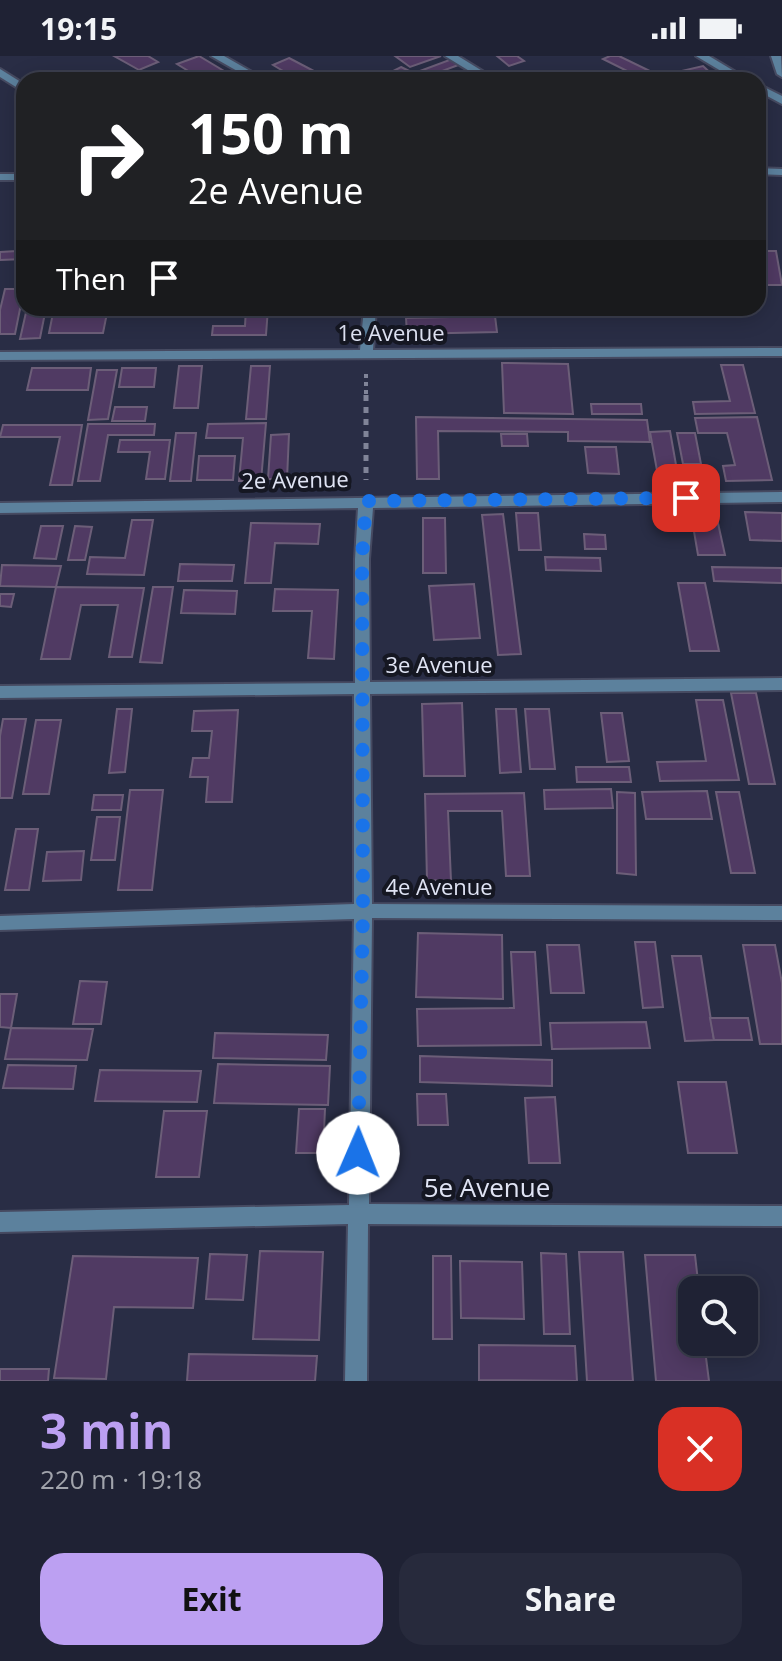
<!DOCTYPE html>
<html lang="en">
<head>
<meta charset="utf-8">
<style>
  body { margin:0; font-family:"Open Sans",sans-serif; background:#272a3c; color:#f1f3f6; height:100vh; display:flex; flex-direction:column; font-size:30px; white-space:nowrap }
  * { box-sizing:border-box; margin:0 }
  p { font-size:26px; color:#a1a4ac }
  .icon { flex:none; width:44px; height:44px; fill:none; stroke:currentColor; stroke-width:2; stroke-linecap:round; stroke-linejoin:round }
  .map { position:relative; height:1325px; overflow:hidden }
  .panel { display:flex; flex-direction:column; background:#1f2234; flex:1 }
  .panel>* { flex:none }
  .top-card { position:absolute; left:16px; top:16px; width:750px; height:244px; border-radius:24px; box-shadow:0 4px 20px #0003,0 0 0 2px #3c3f4f; background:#202124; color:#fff; overflow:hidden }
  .buttons { position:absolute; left:678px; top:1220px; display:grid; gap:16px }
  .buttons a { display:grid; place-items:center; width:80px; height:80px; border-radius:16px; background:#1f2234; box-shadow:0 4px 20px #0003,0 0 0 2px #3c3f4f; font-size:40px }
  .pin { position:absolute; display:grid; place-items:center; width:68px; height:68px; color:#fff; margin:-34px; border-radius:16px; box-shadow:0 4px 12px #0006 }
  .me { position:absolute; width:88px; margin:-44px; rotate:1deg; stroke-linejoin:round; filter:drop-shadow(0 0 6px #0008) }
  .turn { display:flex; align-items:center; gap:28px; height:168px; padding:0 40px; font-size:36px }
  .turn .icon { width:104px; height:104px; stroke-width:2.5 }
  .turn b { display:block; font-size:56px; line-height:68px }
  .then { display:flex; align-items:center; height:76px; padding:0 40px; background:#0003; gap:16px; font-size:30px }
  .round { display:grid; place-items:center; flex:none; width:84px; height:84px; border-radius:24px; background:#272a3c }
  .overview { display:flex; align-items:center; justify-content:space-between; height:136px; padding:0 40px }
  h1 { font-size:48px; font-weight:700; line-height:60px; color:#bca0f2 }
  .cta { display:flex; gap:16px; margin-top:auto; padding:16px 40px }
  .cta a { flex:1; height:92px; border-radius:24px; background:#bca0f2; color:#111; font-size:32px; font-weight:700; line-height:92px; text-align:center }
  .cta a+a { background:#272a3c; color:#f1f3f6 }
  .status { display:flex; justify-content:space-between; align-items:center; height:56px; padding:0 40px; background:#1f2234; direction:ltr }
  .status svg { height:22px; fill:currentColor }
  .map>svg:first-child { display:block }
  .building { fill:#503a63; stroke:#6c5e78; stroke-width:2 }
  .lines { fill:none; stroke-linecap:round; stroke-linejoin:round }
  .minor-casing { stroke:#464a61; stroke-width:4 }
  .path-far1 { stroke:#808498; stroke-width:4; stroke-dasharray:4 4; stroke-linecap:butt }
  .path { stroke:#808498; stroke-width:5; stroke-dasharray:6 6; stroke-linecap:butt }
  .minor { fill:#5c819d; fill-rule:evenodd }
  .route { stroke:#1a73e8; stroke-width:14; stroke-dasharray:0 25.2 }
  .labels { text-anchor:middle; stroke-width:8; stroke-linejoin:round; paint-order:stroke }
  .street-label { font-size:22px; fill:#e0e4f4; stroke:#151722 }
  .near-street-label { font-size:26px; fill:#e0e4f4; stroke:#151722 }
</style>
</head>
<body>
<div class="status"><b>19:15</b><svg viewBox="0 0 49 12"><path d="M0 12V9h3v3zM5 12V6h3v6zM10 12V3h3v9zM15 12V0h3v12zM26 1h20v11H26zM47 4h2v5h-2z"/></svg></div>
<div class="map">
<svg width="782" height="1325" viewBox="0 0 782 1325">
  <rect width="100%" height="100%" fill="#292d45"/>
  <g class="building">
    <path d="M114 0H148L158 6 139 14Z"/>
    <path d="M199 0 239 24H203L177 8Z"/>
    <path d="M395 0H441L410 11Z"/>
    <path d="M497 0H517L524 5 509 10Z"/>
    <path d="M610 0H619L658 19 645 24 603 3Z"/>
    <path d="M289 2 312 14 295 22 273 9Z"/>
    <path d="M452 3 461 8 429 20 420 15Z"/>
    <path d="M703 10 716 22 669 24 664 19Z"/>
    <path d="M401 11 422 21 406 24 391 16Z"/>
    <path d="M24 164V203L0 204V196L17 195Z"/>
    <path d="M758 195H776L782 229H758Z"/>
    <path d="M5 233H24L15 278H0V254Z"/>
    <path d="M27 252H46L40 282 20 283Z"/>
    <path d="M54 252H108L103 277H49Z"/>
    <path d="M246 252H268L266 279H212L213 270H245Z"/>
    <path d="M406 252H605V255L407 258Z"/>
    <path d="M495 260 497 276 407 278 406 262Z"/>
    <path d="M502 307 568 308 573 358 504 357Z"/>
    <path d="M721 309H743L755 357 695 358 693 346 730 345Z"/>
    <path d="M179 310H202L198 352H174Z"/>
    <path d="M251 310H270L266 363H246Z"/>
    <path d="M32 312H91L88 334H27Z"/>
    <path d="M122 312H156L154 331H119Z"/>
    <path d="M97 314H117L108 363 88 364Z"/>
    <path d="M591 348H641L642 358H592Z"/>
    <path d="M115 351H147L145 365H112Z"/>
    <path d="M416 361 647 364 650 386 568 385V376L438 375 439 423H417Z"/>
    <path d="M757 361 772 424 726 425 723 410 735 409 727 377H698L695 362Z"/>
    <path d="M266 367 261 425H239L243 382H206L208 368Z"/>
    <path d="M88 368H155L154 379H108L100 425H78Z"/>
    <path d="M3 369H82L72 429H50L60 381H0Z"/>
    <path d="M670 375 678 420H658L650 376Z"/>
    <path d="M176 377H196L191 425H170Z"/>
    <path d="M677 377H695L701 408H683Z"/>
    <path d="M289 378 287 423H268L271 379Z"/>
    <path d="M501 378H527L528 390H502Z"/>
    <path d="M120 384H170L165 423H146L150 396H118Z"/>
    <path d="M585 391H616L619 418 588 417Z"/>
    <path d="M199 400H235L233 424H197Z"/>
    <path d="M745 456 782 457V485L750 484Z"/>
    <path d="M516 457H538L541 494H519Z"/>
    <path d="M503 458 521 598 498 599 482 459Z"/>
    <path d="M691 458H716L725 499H698Z"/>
    <path d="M423 462H445L446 517H423Z"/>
    <path d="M132 464H153L144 519 87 518 90 501 125 502Z"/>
    <path d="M251 467 320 468 318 488 275 487 271 527H245Z"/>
    <path d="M41 470H63L56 503 34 502Z"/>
    <path d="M75 470 92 471 85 504H68Z"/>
    <path d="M584 478 605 479 606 493H585Z"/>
    <path d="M545 501 600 502 601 515 546 514Z"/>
    <path d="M180 508 234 509 232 525H178Z"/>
    <path d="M2 509 61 510 56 531 0 530Z"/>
    <path d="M712 511 782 512V527L714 525Z"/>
    <path d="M678 527H705L719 595H690Z"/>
    <path d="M474 528 480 582 434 584 429 530Z"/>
    <path d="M56 531 144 532 132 601H109L118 549H81L70 603H41Z"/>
    <path d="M153 531H173L162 607 140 606Z"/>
    <path d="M275 533 338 534 334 603 308 602 312 555H273Z"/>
    <path d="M184 534 237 535 235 558 181 557Z"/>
    <path d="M0 538H14L11 551 0 550Z"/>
    <path d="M731 637H756L775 728H749Z"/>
    <path d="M696 644H723L739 724 660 725 657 706 706 705Z"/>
    <path d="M462 647 465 720H424L422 648Z"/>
    <path d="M117 653H132L125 716 109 717Z"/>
    <path d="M496 653H516L521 716 500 717Z"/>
    <path d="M525 653H549L555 713H530Z"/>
    <path d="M238 654 232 746H206L208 721H190L193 702H209L212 675H192L194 655Z"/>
    <path d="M601 657H622L629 705 607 706Z"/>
    <path d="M3 663H26L12 742H0V680Z"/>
    <path d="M36 664H61L49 738H23Z"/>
    <path d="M576 711H629L631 726H577Z"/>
    <path d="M611 733 613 752 545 753 544 734Z"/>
    <path d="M130 734H163L152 834H118Z"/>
    <path d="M707 735 712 763H646L642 736Z"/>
    <path d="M617 736 635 737 636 819 617 817Z"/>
    <path d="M716 736H739L755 817H731Z"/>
    <path d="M524 737 530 820H506L502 755H448L451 825 427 824 425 738Z"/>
    <path d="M94 739H123L121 754H92Z"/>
    <path d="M97 761H120L115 804H91Z"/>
    <path d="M16 773H38L29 834H5Z"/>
    <path d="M84 795 81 824 43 825 47 796Z"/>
    <path d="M418 877 502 879 503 943 416 941Z"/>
    <path d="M635 886H655L663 951 643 952Z"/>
    <path d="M547 889H579L584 937H551Z"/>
    <path d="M743 889H775L782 927V988H760Z"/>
    <path d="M511 896H535L541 989 418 990 417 953 514 952Z"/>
    <path d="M672 900H701L714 984 685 985Z"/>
    <path d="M80 925 107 926 101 968H73Z"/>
    <path d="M0 938H17L11 972 0 971Z"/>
    <path d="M710 962H748L752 984H714Z"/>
    <path d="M646 966 650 992 552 993 550 967Z"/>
    <path d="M11 972 93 973 87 1004 5 1003Z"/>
    <path d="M215 977 328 979 326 1004 213 1002Z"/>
    <path d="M420 1000 552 1004V1030L420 1026Z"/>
    <path d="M218 1008 330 1010 328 1049 214 1047Z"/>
    <path d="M8 1009 76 1010 73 1033 3 1032Z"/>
    <path d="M100 1014 201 1015 197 1046 95 1045Z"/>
    <path d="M678 1026H726L737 1097H688Z"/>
    <path d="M417 1038H446L448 1069H418Z"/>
    <path d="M555 1041 560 1107H529L525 1042Z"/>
    <path d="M299 1053H325L323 1097H296Z"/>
    <path d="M164 1055H207L199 1121H156Z"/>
    <path d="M260 1195 323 1196 319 1284 253 1283Z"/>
    <path d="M579 1196H623L633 1325H587Z"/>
    <path d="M541 1197 566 1198 570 1278H544Z"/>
    <path d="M210 1198 247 1199 243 1244 206 1243Z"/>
    <path d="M645 1199H695L699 1234H692V1286H704L709 1325H656Z"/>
    <path d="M73 1200 198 1202 193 1252 114 1251 106 1323 54 1322Z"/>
    <path d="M433 1200H451L452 1283H433Z"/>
    <path d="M460 1205 522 1206 524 1263 461 1262Z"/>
    <path d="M479 1289 575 1290 577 1325 479 1324Z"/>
    <path d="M189 1298 317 1300 315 1325H187Z"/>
    <path d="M0 1313H49L48 1325H0Z"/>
  </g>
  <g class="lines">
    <defs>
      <g id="minor">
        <path d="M211 0H224L266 24H253Z"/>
        <path d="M445 0H458L497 24H484Z"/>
        <path d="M696 0H709L749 24H736Z"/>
        <path d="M771 0H781L782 21 777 18Z"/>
        <path d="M0 13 24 28V36L0 21Z"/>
        <path d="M758 28 782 40V48L758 35Z"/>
        <path d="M758 112 782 113V119L758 118Z"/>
        <rect x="0" y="118" width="24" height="6"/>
        <path d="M364 252H376L373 294 782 292V300L0 304V296L360 294Z"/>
        <path d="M782 436V446L373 452 369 503 370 626 782 622V634L370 638 372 848 782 850V864L372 862 369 1148 782 1150V1170L368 1168 367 1325H345L348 1168 0 1176V1156L349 1149 354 863 0 874V860L354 848V638L0 642V630L355 627V503L358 452 0 457V447Z"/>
      </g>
    </defs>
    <use href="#minor" class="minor-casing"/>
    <path class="path-far1" d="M366 318V341"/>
    <path class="path" d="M366 339V424"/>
    <use href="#minor" class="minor"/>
  </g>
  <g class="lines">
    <path class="route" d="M358 1097 363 855 362 503 366 445 686 442"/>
  </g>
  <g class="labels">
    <g class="street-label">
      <text x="391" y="285">1e Avenue</text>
      <text transform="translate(295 424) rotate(-1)" y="8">2e Avenue</text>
      <text x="439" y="617">3e Avenue</text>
      <text x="439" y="839">4e Avenue</text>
    </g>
    <g class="near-street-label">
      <text x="487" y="1141">5e Avenue</text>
    </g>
  </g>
</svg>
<div class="buttons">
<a><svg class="icon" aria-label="search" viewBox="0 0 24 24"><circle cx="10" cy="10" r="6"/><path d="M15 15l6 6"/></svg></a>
</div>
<div class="pin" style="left:686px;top:442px;background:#d93025"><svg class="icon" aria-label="arrive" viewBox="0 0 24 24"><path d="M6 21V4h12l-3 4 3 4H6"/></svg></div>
<svg class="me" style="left:358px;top:1097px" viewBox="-20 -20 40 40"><circle r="19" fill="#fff"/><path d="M0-13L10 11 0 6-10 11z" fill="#1a73e8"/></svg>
<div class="top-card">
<div class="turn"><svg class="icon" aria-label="right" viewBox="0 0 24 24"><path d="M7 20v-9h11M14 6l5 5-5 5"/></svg><div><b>150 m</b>2e Avenue</div></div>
<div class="then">Then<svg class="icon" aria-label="arrive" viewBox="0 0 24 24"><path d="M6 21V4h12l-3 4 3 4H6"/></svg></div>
</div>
</div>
<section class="panel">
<div class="overview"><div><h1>3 min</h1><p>220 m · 19:18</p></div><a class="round" style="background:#d93025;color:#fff"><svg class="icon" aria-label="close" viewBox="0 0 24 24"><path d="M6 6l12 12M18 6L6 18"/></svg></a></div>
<div class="cta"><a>Exit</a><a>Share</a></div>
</section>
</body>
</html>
